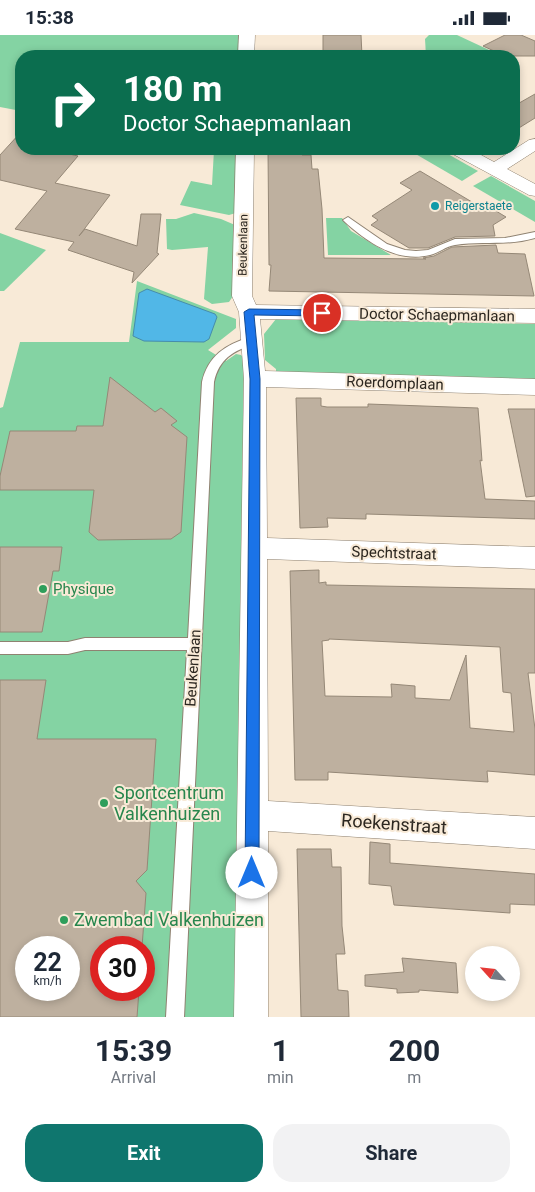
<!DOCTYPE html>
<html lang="en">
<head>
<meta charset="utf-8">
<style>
  body { margin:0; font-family:Roboto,sans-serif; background:#f2f2f3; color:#1f2937; height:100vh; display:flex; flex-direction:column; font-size:19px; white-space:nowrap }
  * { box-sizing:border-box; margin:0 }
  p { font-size:16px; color:#747a83 }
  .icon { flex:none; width:28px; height:28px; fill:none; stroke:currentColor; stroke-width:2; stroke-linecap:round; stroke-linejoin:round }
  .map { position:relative; height:982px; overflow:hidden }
  .sheet { display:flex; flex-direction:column; background:#fff; flex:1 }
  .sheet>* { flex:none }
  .guide { position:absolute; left:15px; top:15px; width:505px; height:105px; border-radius:20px; box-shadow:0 2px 8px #0003; background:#0b6e4f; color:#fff; overflow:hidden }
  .needle { width:32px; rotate:297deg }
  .tools { position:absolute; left:465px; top:911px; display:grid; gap:10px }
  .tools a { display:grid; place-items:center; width:55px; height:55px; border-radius:50%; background:#fff; box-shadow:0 2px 8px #0003; font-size:25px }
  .speed { position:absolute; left:15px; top:901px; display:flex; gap:10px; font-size:25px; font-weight:700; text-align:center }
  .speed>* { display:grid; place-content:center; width:65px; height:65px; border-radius:50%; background:#fff; box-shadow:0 2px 8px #0003; line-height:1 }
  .speed small { font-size:12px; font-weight:400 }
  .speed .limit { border:8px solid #d22; background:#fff; color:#111 }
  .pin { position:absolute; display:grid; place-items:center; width:42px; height:42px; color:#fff; margin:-21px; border:2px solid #fff; border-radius:50%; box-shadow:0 1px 5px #0007 }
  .me { position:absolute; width:55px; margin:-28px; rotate:0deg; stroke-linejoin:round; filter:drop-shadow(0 0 4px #0008) }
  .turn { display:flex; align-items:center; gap:18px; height:105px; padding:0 25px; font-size:22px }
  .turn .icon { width:65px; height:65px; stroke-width:2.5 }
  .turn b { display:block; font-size:35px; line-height:42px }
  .eta { display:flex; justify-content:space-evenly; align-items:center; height:85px; text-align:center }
  .eta b { font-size:30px; font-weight:700; line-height:35px }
  .button { display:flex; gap:10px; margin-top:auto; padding:10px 25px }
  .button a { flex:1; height:58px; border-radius:20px; background:#0f766e; color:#fff; font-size:20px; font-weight:700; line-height:58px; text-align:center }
  .button a+a { background:#f2f2f3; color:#1f2937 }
  .status { display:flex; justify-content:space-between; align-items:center; height:35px; padding:0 25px; background:#fff; direction:ltr }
  .status svg { height:14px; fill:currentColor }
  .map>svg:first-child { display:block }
  .green { fill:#84d3a3; fill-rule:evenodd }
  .water { fill:#51b7e7; stroke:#468cab }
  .building { fill:#beb09f; stroke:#958877; fill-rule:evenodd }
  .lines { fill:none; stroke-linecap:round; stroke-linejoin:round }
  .lane-casing { stroke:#8f8271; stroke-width:2 }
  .street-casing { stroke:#8f8271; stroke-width:1 }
  .lane { fill:#fff; fill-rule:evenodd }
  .street { fill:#fff; fill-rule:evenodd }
  .route { fill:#1a73e8; stroke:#114b97 }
  .culture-dot { fill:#0f9aa8; stroke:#f8ead7; stroke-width:2 }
  .leisure-dot { fill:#2e9e5b; stroke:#f8ead7; stroke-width:2 }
  .labels { text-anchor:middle; stroke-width:4; stroke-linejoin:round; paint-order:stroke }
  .far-culture-label { font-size:12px; fill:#0d838f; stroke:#f8ead7; text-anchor:start }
  .far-street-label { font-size:12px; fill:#2c2720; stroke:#f8ead7 }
  .street-label { font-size:15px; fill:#2c2720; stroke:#f8ead7 }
  .leisure-label { font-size:15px; fill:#27864d; stroke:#f8ead7; text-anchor:start }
  .near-leisure-label { font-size:18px; fill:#27864d; stroke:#f8ead7; text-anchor:start }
  .near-street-label { font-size:18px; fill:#2c2720; stroke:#f8ead7 }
</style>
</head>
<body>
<div class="status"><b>15:38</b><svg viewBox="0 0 49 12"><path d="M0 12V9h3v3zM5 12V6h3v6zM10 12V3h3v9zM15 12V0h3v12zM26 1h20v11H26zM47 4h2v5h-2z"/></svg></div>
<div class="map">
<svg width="535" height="982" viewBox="0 0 535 982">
  <rect width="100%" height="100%" fill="#f8ead7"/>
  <g class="green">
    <path d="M0 0H240V21H21V76L0 72Z"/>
    <path d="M429 0H457L502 21H426L425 4Z"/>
    <path d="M211 114H237L236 178 229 180 180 170 191 146 212 150 214 115Z"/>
    <path d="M407 114H439L478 136 462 146Z"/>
    <path d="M491 141 535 166V187L473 151Z"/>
    <path d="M194 178 221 184 235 190 233 261 229 267 212 269 204 264 208 212 172 215 167 214 166 184H176Z"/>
    <path d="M326 183H342L351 196 391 220H328Z"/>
    <path d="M0 198 46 215 4 256H0Z"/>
    <path d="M137 246 236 284V293L208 315 226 326 236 319 241 320 244 324 235 982H0V373L3 372 20 307H129ZM26 912H69V955H26ZM101 912H144V955H101Z"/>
    <path d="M276 284 535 289V346L276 338V334L265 325 264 299Z"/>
  </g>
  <path class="water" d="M147 254 215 279 217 282 209 304 204 307 144 306 133 301 139 258Z"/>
  <g class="building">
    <path d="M323 0H361L362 21H323Z"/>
    <path d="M505 0H521L535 6V21H505L483 11Z"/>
    <path d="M535 59V83L514 96V71Z"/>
    <path d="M21 97V114H48L78 121 55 148 110 160 79 201 85 194 137 211 141 179H161L157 218 159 219 132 248 134 237 68 215 74 207 15 194 47 156 0 145V120Z"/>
    <path d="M268 114H302V120H311L312 134H318L322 174 324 223 426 224 423 223 434 221 452 212 496 210 498 218 525 219 534 261 269 256 271 230H269Z"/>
    <path d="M420 136 482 173 486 170 506 182 493 190 495 201 455 202 428 213H409L371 190 378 185 372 181 412 155 400 148Z"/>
    <path d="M110 342 155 377 161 373 177 386 171 390 187 402 181 497 171 504 98 505 89 497 94 455H0V441L10 396H76L77 391H103Z"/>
    <path d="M296 363H321V371L327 372H368V369L478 373 482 426 480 425 485 464 535 466V484L366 479V484L327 483 328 492 300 493Z"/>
    <path d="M508 374H535V461L526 462Z"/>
    <path d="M0 512H62L59 536H53L42 597H0Z"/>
    <path d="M319 535V548L326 547V550L535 554V638H528L535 694V740L487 736 488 747 328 737V745H295L290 536ZM329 604 500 612 503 657 511 658 514 697 470 693 466 620 450 665 415 663V651L391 649 392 662 325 661 322 606 329 605Z"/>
    <path d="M0 645H46L37 704H156L147 835 136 846 146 858 142 912H101V955H139L137 982H0ZM26 912H69V955H26Z"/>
    <path d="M370 807 390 809V828L535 839V870L510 869V878L394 870 391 851 369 849Z"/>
    <path d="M297 814H331L332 832H341L342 891 345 919H336L338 955 348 956 349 982H301Z"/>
    <path d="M402 923 456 928 458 958 419 955V957L397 958V954L365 951V940L404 937Z"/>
  </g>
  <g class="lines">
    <defs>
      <g id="lane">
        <path d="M348 182 387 209 405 215 416 216 428 215 455 204 505 203 535 197V203C508 211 482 206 455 210 446 211 439 218 430 220 398 228 368 208 345 187L343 185Z"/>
        <path d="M250 302 255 306 254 309C233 316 219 324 214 347L184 982H166L187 615H85L68 619H0V607H68L85 603H188L202 347C208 321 225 310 250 302Z"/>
      </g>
      <g id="street">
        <path d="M239 0H255L254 21H238Z"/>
        <path d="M535 104V116L507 134 535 149V161L529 160 451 118 448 114H470L494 127 529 105Z"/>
        <path d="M236 114H254L252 261 256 270 535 274V288L260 284 265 336 535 344V360L266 352 267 503 535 512V534L267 524 268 766 535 782V814L268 796V982H234L244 344 239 277 232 261Z"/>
      </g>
    </defs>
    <use href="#lane" class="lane-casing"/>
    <use href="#street" class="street-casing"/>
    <use href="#lane" class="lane"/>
    <use href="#street" class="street"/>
  </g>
  <path class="route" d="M249 274 322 275 327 278 322 281 254 280 260 344 259 838 257 843 252 845 247 843 245 838 250 344 244 277Z"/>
  <circle class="culture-dot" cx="435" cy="171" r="5"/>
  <g class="leisure-dot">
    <circle cx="43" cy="554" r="5"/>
    <circle cx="104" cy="768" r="5"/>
    <circle cx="64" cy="885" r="5"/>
  </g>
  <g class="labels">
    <g class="far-culture-label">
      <text x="445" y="175">Reigerstaete</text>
    </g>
    <g class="far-street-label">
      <text transform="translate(243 210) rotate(-89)" y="4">Beukenlaan</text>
    </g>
    <g class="street-label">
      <text transform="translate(437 280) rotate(1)" y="5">Doctor Schaepmanlaan</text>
      <text transform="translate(395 348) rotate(2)" y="5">Roerdomplaan</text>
      <text transform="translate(394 518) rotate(2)" y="5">Spechtstraat</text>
      <text transform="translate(193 633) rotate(-86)" y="5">Beukenlaan</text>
    </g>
    <g class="leisure-label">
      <text x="53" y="559">Physique</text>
    </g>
    <g class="near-leisure-label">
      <text x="114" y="764">Sportcentrum<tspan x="114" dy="21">Valkenhuizen</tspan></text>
      <text x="74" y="891">Zwembad Valkenhuizen</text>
    </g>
    <g class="near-street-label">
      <text transform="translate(394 789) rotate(4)" y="6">Roekenstraat</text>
    </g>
  </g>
</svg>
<div class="tools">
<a><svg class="needle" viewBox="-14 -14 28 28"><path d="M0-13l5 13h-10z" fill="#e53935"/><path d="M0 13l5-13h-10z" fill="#747a83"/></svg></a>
</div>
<div class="speed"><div>22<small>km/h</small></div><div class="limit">30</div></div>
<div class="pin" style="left:322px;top:278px;background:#d93025"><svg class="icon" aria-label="arrive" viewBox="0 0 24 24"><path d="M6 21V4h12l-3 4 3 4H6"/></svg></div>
<svg class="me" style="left:252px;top:838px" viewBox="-20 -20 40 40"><circle r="19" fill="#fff"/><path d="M0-13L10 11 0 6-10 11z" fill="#1a73e8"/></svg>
<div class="guide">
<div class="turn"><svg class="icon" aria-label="right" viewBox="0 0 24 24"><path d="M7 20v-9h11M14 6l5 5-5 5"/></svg><div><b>180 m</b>Doctor Schaepmanlaan</div></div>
</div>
</div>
<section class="sheet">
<div class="eta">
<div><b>15:39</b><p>Arrival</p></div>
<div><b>1</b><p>min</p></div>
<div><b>200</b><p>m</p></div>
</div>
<div class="button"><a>Exit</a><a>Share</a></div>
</section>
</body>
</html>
